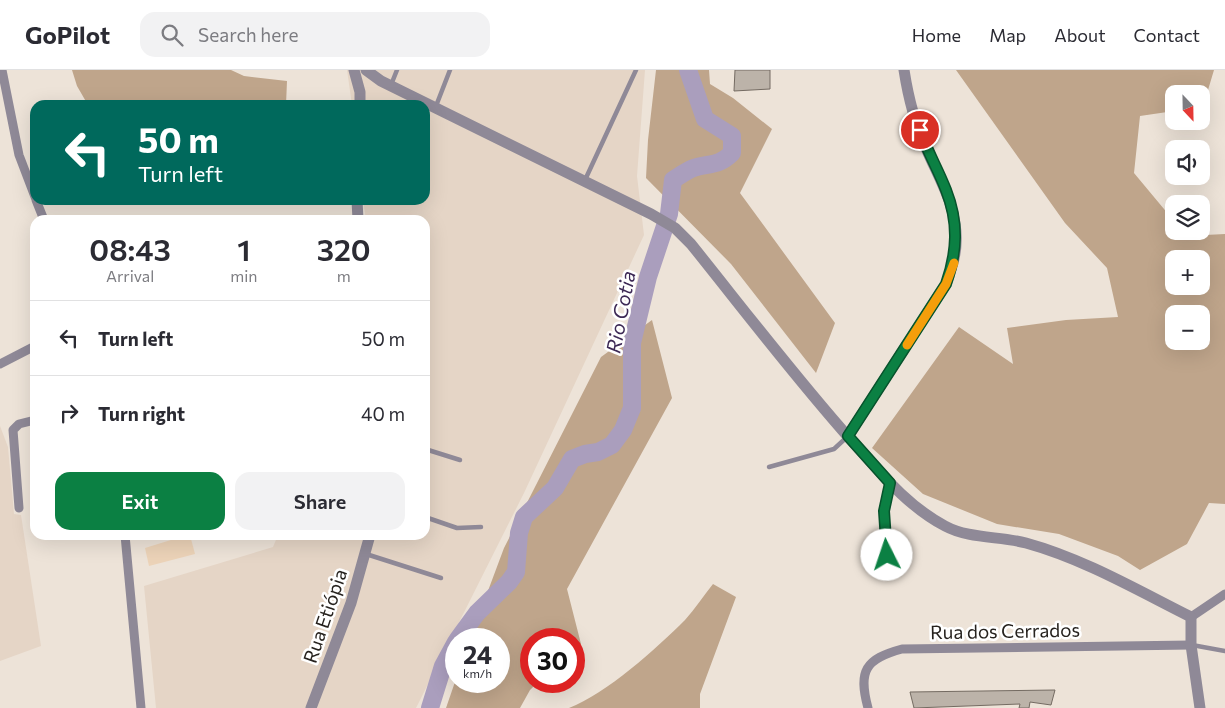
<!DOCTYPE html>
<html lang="en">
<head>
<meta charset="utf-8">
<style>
  body { margin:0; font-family:Commissioner,sans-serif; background:#f2f2f3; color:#2b2b33; height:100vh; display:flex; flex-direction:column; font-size:19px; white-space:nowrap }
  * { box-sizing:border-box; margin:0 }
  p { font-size:16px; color:#7c7c81 }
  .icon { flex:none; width:28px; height:28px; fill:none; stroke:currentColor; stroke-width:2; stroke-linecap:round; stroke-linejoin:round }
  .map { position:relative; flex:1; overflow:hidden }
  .side { position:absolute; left:30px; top:145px; width:400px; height:325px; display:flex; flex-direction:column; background:#fff; border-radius:15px; box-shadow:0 5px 20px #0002 }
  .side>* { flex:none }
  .hud { position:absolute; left:30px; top:30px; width:400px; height:105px; border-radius:15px; box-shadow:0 5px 20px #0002; background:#00695c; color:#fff; overflow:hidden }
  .needle { width:32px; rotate:158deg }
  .controls { position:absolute; left:1165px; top:15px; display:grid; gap:10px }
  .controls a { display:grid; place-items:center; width:45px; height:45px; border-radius:10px; background:#fff; box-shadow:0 5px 20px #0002; font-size:25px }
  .speed { position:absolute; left:445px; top:558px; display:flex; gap:10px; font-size:25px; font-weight:700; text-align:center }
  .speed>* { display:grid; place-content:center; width:65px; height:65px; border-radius:50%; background:#fff; box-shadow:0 5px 20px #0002; line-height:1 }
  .speed small { font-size:12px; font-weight:400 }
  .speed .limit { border:8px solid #d22; background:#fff; color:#111 }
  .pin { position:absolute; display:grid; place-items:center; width:42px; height:42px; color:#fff; margin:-21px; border:2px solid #fff; border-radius:50%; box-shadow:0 1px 5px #0007 }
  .me { position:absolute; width:55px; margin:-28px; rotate:356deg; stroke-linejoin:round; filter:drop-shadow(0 0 4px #0008) }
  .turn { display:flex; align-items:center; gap:18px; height:105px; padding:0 25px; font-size:22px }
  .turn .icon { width:65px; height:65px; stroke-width:2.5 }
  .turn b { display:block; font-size:35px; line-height:42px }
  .eta { display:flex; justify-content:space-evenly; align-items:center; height:85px; text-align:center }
  .eta b { font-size:30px; font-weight:600; line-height:35px }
  .action { display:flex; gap:10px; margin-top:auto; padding:10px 25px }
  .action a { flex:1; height:58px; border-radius:15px; background:#0b8043; color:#fff; font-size:20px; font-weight:600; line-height:58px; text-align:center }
  .action a+a { background:#f2f2f3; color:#2b2b33 }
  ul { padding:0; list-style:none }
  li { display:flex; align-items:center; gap:15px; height:75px; padding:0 25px; border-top:1px solid #e1e1e2 }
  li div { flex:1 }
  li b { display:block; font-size:19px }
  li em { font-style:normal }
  header { display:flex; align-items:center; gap:30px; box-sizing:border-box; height:70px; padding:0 25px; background:#fff; border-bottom:1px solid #e1e1e2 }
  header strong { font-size:24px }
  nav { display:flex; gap:28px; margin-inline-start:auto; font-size:18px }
  .search { width:350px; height:45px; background:#f2f2f3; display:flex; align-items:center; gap:12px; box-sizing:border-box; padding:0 18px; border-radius:15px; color:#7c7c81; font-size:19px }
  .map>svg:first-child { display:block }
  .built { fill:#e5d5c6 }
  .green { fill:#ecd3b8 }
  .forest { fill:#bfa58b; fill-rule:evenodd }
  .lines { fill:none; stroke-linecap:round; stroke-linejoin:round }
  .river { stroke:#aa9ebd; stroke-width:18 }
  .building { fill:#bcb3a9; stroke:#746b62 }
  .service { stroke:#8f8997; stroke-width:4.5 }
  .minor { stroke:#8f8997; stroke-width:9 }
  .tertiary { stroke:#8f8997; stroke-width:11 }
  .route-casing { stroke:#07532c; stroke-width:12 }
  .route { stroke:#0b8043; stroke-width:9 }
  .slow { stroke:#f59e0b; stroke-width:9 }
  .labels { text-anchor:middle; stroke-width:5; stroke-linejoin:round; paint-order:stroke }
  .street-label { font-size:19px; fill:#26221e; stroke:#fff }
  .water-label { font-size:20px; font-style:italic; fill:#3d2955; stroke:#fff }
</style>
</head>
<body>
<header>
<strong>GoPilot</strong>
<div class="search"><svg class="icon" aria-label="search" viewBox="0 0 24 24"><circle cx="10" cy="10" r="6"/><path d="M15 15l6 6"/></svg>Search here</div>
<nav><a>Home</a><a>Map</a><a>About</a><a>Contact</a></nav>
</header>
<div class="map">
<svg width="1225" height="638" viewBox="0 0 1225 638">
  <rect width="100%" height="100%" fill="#ede3d8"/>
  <g class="built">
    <path d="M347 0H645L637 106 644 165 524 423 416 638H156L144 516 273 477 278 465H425V150H366L363 130H425V35H352Z"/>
    <path d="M0 356 8 377 14 444 21 445 41 576 0 591Z"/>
  </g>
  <path class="green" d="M187 465H190L195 484 149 496 145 478Z"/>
  <g class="forest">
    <path d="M72 0H231L244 6 287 11 286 35H88L77 16Z"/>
    <path d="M656 0H709L710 14 733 28 772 59 740 123 835 253 816 303 731 194 646 108 648 70Z"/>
    <path d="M956 0H1214L1208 20 1201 26V24H1174V41L1140 46 1134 103 1174 151V161H1183L1186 166 1225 164V434L1209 433 1187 474 1140 500 1118 486 1059 464 997 454 923 424 872 378 959 257 1013 294 1007 258 1066 250 1118 247 1107 198 1065 153ZM1174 189H1201V216H1174ZM1174 244H1201V271H1174Z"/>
    <path d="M652 250 672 328 567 519 581 574 574 581V569H531V611H539L530 620 520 638H446L456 609V611H499V569H470L504 478 601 287Z"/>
    <path d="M713 514 736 527 700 624V638H569C606 624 657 578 685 550 695 539 704 525 713 514Z"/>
  </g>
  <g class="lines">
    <g class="river">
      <path d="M458 569 477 543 509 512 516 502 519 463 524 447 555 418 572 389 585 384 598 382 612 375 623 360 632 338V273L648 207 669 144 673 110C679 106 685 102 691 99 708 92 717 98 732 83V66L705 49 688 0"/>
      <path d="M430 638 443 596 456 572"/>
    </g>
  </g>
  <g class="building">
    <path d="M735 0H770V19L734 21Z"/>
    <path d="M1055 620 1051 635 1030 632 1029 638H1019L1020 634 914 638 910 622Z"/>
  </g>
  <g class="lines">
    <g class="service">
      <path d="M391 15 397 0"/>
      <path d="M436 36 450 0"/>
      <path d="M585 110 636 0"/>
      <path d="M425 379 460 390"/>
      <path d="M769 397 834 379 847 367"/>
      <path d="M425 447 457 458 481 457"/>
      <path d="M366 484 441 508"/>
      <path d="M1192 575 1225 581"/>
    </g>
    <g class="minor">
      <path d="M2 0 19 85 35 127"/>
      <path d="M36 130 44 150"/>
      <path d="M0 294 35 276"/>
      <path d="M19 438 13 360 19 354 35 350"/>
      <path d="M125 465 141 638"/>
      <path d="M887 485 884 441 890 413"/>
      <path d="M1191 547 1225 524"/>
      <path d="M868 638C858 601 865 589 902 579L1191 575"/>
    </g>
    <g class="tertiary">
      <path d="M354 0 360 22V35"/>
      <path d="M366 0 381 11 651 144 675 158 691 174C744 240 795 307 851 370 880 402 907 436 945 456 969 469 1000 466 1026 473 1084 489 1137 520 1191 547V575L1200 638"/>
      <path d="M357 130 358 150"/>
      <path d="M848 366 946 214C951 201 956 187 956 173 958 138 939 109 926 78 915 54 908 26 904 0"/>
      <path d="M311 638 351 533 370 465"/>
    </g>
  </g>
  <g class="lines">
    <defs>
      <path id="route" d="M887 485 884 441 890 413 848 366 946 214C957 182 959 153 946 120 938 99 927 81 920 60"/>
    </defs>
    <use href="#route" class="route-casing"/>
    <use href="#route" class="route"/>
    <path class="slow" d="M907 275 946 214 954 193"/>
  </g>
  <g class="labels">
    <g class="street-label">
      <text transform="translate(325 546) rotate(-71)" y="7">Rua Etiópia</text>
      <text transform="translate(1005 561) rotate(-1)" y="7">Rua dos Cerrados</text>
    </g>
    <g class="water-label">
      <text transform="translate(621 242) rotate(-79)" y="7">Rio Cotia</text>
    </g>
  </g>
</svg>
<div class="controls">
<a><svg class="needle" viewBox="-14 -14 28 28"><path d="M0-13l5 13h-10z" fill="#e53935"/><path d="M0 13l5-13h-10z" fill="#7c7c81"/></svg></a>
<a><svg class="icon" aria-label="sound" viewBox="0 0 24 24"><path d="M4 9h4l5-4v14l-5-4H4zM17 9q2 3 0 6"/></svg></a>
<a><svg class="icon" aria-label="layers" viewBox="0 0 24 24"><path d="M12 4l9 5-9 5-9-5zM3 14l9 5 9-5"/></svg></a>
<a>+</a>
<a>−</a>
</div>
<div class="speed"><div>24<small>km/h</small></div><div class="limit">30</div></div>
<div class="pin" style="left:920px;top:60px;background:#d93025"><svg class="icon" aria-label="arrive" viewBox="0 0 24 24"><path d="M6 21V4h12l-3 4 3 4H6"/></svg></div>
<svg class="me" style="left:887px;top:485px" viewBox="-20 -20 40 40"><circle r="19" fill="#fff"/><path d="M0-13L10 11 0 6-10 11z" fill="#0b8043"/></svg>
<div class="hud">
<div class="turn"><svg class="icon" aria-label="left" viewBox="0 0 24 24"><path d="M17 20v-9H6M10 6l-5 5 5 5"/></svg><div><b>50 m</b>Turn left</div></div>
</div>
<section class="side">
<div class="eta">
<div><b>08:43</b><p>Arrival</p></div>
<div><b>1</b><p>min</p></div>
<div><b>320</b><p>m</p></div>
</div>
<ul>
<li><svg class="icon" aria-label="left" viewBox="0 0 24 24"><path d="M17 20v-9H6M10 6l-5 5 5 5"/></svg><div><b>Turn left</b></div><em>50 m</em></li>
<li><svg class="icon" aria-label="right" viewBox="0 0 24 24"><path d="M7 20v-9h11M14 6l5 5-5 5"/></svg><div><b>Turn right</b></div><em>40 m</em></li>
</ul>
<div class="action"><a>Exit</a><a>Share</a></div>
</section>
</div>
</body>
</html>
